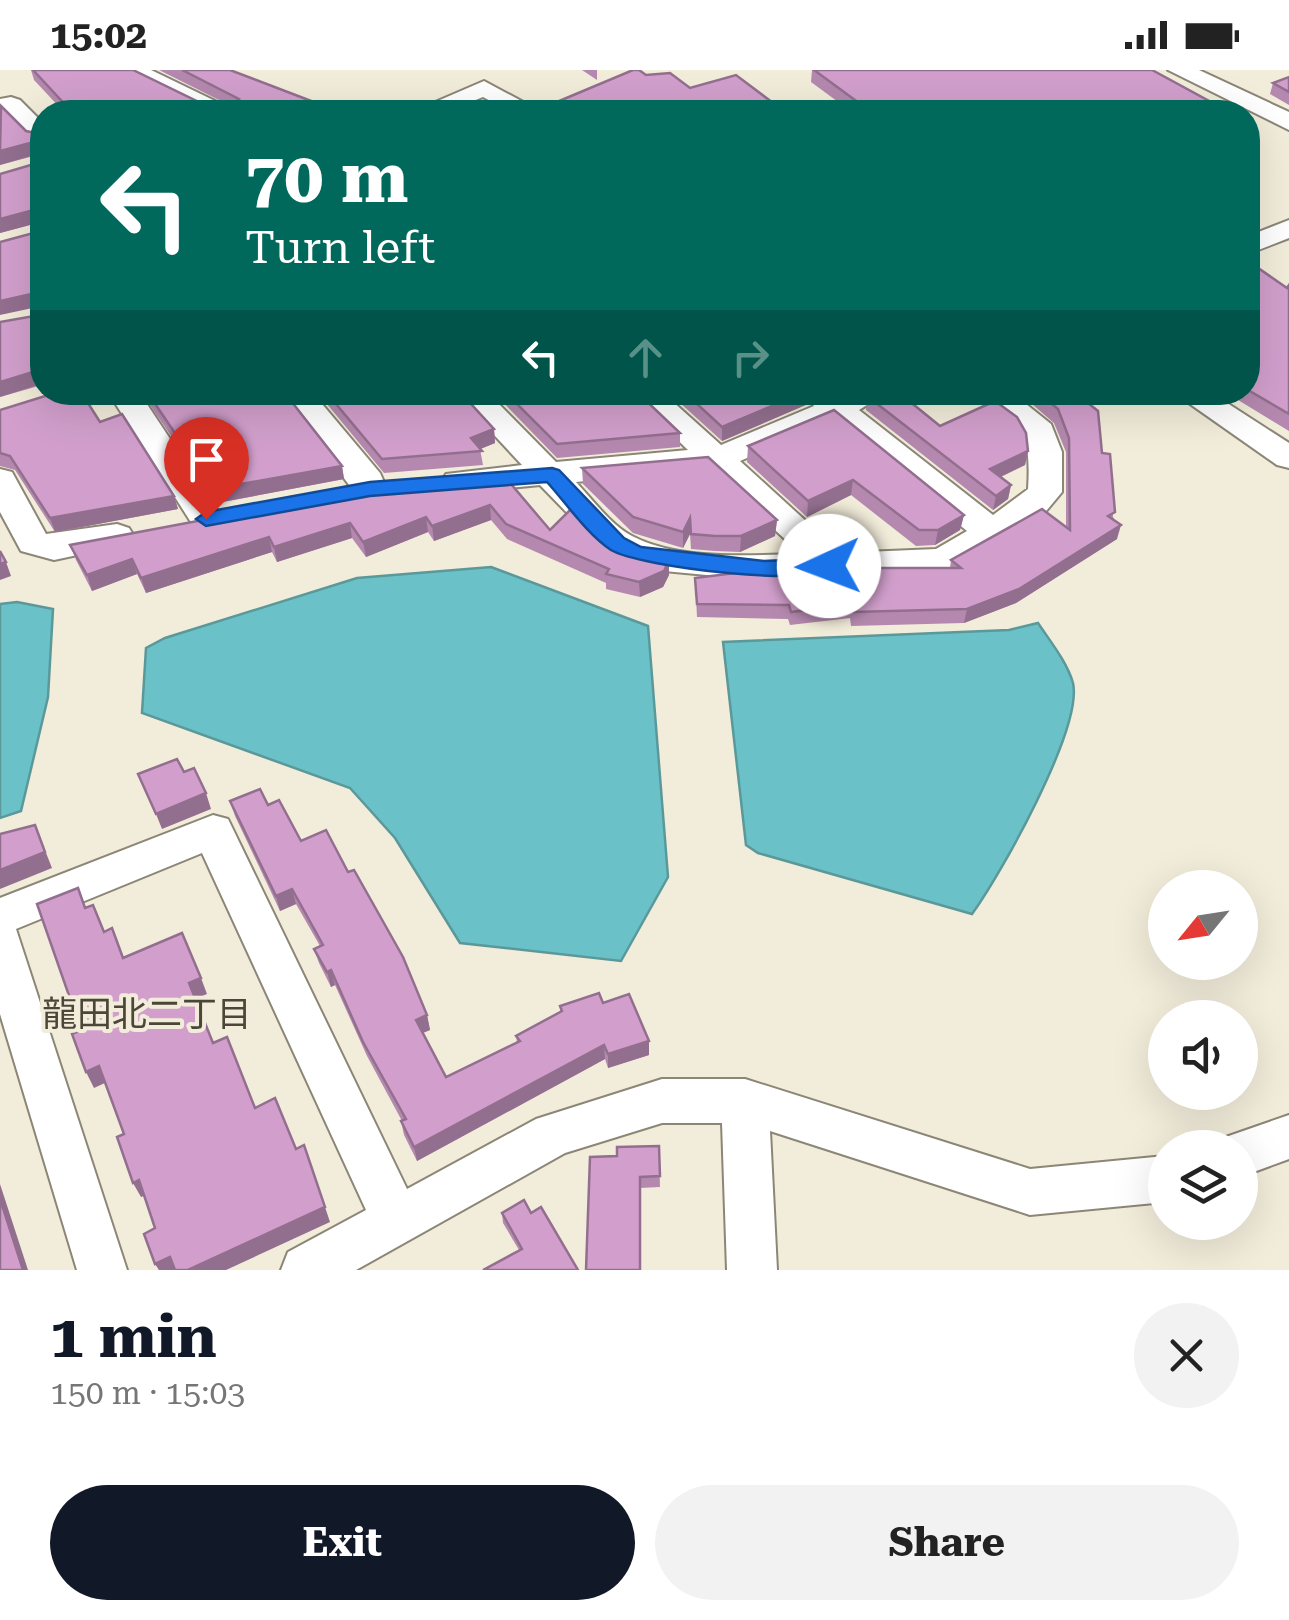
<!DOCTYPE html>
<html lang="en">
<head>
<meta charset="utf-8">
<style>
  body { margin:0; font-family:"Roboto Serif","Noto Sans JP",serif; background:#f2f2f2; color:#222; height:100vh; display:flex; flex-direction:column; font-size:38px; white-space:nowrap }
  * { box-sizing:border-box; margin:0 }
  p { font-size:32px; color:#767676 }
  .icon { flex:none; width:55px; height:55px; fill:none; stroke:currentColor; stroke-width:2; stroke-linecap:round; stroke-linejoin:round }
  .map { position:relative; height:1200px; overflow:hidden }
  .panel { display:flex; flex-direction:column; background:#fff; flex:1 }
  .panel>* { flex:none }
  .top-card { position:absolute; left:30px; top:30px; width:1230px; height:305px; border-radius:40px; box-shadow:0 10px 40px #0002; background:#00695c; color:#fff; overflow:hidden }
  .needle { width:65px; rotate:240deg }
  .fabs { position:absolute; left:1148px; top:800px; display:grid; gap:20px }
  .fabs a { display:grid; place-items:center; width:110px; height:110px; border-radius:50%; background:#fff; box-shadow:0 10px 40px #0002; font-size:50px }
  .pin { position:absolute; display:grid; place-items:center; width:85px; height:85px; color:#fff; margin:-102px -42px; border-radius:50% 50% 50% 0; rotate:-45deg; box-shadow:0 0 10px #0007 }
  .pin .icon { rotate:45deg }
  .me { position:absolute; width:110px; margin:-55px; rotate:268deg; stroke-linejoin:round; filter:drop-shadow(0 0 8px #0008) }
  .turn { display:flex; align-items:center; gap:35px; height:210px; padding:0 50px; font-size:45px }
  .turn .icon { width:130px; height:130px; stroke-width:2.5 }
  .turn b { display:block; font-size:70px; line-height:85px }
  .lanes { display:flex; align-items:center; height:95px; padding:0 50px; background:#0003; justify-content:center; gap:50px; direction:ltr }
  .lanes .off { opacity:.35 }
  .round { display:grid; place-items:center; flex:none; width:105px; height:105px; border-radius:52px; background:#f2f2f2 }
  .head { display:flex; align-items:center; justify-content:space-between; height:170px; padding:0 50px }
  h1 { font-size:60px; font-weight:700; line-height:75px; color:#111827 }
  .primary-button { display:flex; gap:20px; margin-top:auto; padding:20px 50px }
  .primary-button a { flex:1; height:115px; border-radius:60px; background:#111827; color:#fff; font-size:40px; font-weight:700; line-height:115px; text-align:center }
  .primary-button a+a { background:#f2f2f2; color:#222 }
  .status { display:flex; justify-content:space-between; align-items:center; height:70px; padding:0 50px; background:#fff; direction:ltr }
  .status svg { height:28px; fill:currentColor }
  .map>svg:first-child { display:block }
  .water { fill:#6ac2c8; stroke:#5b989a; stroke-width:2.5 }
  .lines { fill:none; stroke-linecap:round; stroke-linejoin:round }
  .street-casing { stroke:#8b8676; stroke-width:4 }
  .street { fill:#fff; fill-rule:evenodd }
  .wall { fill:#b589af }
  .shaded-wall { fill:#936f8f }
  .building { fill:#d29fcc; stroke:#936f8f; stroke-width:2.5 }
  .route { fill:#1a73e8; stroke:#114b97; stroke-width:2.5 }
  .labels { text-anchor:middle; stroke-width:8; stroke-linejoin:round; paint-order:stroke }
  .near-neighbourhood-label { font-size:35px; fill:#4b4638; stroke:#f2ecda }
</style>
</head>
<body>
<div class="status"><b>15:02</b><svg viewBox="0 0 49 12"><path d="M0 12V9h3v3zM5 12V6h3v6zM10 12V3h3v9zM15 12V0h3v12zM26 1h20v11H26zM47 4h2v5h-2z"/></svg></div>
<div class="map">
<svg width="1289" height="1200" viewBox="0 0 1289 1200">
  <rect width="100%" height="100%" fill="#f2ecda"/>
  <g class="water">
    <path d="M491 497 648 556 668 807 621 891 460 873 395 768 350 718 142 643 146 578 165 568 357 508Z"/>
    <path d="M17 532 53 539 48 627 21 741 0 748V534Z"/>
    <path d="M1038 553C1050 571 1067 592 1073 613 1083 658 1000 806 972 844L758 783 746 775 723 572 1009 560Z"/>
  </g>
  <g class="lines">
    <defs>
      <g id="street">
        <path d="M119 0H151L238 42H205Z"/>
        <path d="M1168 0H1199L1289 42V60Z"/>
        <path d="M484 11 542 42H511L483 27 446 42H412Z"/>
        <path d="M11 27 20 30 42 52V74L33 71 5 44 0 45V29Z"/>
        <path d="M1289 150V168L1248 184V166Z"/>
        <path d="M108 322H139L223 449 218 457H194Z"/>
        <path d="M280 322H312L380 403 387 419 382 427H358Z"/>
        <path d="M454 322H487L556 392 688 380 628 322H662L721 375 814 336 804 322H888L859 340 993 445 1028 419C1033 339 1009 371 975 322H1011L1051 354 1062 382V422L1042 446 943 503 749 509 664 501 604 481 540 415 458 423 446 420 441 412 446 404 522 395ZM833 351 967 461 936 479 841 483 740 391ZM709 399 801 484C749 485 680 491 632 466 611 455 592 429 576 412Z"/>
        <path d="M1173 322H1210L1289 373V398L1277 395Z"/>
        <path d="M0 399 12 402 46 464 117 454 129 458 134 466 129 474 54 490 21 481 0 442Z"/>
        <path d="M213 745 228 749 407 1119 536 1049 662 1009H745L1030 1099 1165 1086V1132L1030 1145 770 1061 777 1200H727L722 1053H662L565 1083 356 1200H281L288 1182 366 1140 202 783 16 859 127 1200H77L0 944V828Z"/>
        <path d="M1289 1045V1089L1240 1107V1078H1219L1223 1068Z"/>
      </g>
    </defs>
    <use href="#street" class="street-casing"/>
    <use href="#street" class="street"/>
  </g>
  <g class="wall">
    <path d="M31 0H133L201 33H225L159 0H230L340 42H64L34 10Z"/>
    <path d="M582 0H597V10Z"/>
    <path d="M812 0H1152L1208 42H827L845 37 811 12Z"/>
    <path d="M1289 7V35L1270 24 1273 13Z"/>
    <path d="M0 37 26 61 42 66V315L0 327 40 245 41 152 0 163V104L41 92V84L0 95Z"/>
    <path d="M1248 191 1287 218 1289 215V361L1225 322H1248Z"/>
    <path d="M141 322H284L342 396 344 409 217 433Z"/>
    <path d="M317 322H460L494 359 495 373 480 379 483 395 384 403Z"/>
    <path d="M493 322H637L680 363V377L557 388Z"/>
    <path d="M668 322H809L808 334 722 371Z"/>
    <path d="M1018 322H1074L1102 383 1117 469 1016 533 964 553 851 556 850 548 790 555 788 549 697 547 695 508 950 498 951 490 1066 457V382L1054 353Z"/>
    <path d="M867 326 940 356 1028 381 1025 395 1001 407 1011 415 1008 429 993 440 866 340Z"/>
    <path d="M0 340 100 352 174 426 178 439 55 462 15 400 0 396Z"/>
    <path d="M748 376 964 445 960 460 935 475 916 476 851 425 807 447 747 392Z"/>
    <path d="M582 398 777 450 775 466 740 482 715 481 691 479 690 464 683 478 633 463 583 414Z"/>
    <path d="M505 407 550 460 602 469 669 490V505L663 517 640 527 606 519V513L507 469 491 450 434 471 428 462 366 487 352 468 277 492 272 482 146 523 137 504 92 521 76 490 70 475Z"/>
    <path d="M230 731 268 735 301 771 427 945 430 960 422 963 446 1007 517 973 516 966 560 942V936L603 933 649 971V985L608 998 605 989 417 1091 404 1065 401 1051H402L367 986 335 915 331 917 319 893 314 879 320 876 296 834 280 841 235 746Z"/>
    <path d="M659 1076 660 1117 640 1118 617 1086Z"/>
    <path d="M502 1143H531L578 1200 519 1180 503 1153Z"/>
  </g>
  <g class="shaded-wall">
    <path d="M1053 32 1051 42H1000Z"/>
    <path d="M1211 32 1208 42H1188L1189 40Z"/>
    <path d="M37 71 41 83 0 95V81Z"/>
    <path d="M37 139 41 152 0 163V149Z"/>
    <path d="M40 222 42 236 0 245V231Z"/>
    <path d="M36 301 41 314 0 327V312Z"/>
    <path d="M805 322H809L808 334 722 371V357Z"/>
    <path d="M494 359 495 373 473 382 471 368Z"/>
    <path d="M1028 381 1025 395 987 413 990 399Z"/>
    <path d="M342 396 344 409 217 433 213 419Z"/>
    <path d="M853 410 851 425 807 447 808 431Z"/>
    <path d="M1011 415 1008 429 993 440 996 426Z"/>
    <path d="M174 426 178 439 55 462 50 448Z"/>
    <path d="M490 435 491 450 434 471 432 456Z"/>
    <path d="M964 445 960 460 935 475 938 460Z"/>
    <path d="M426 447 428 462 366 487 363 472Z"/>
    <path d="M690 448V464L683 478V462Z"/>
    <path d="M777 450 775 466 740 482 741 466Z"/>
    <path d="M350 453 352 468 277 492 274 477Z"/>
    <path d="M1121 455 1117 469 1016 533 964 553 967 539Z"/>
    <path d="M269 467 272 482 146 523 141 508Z"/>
    <path d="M132 489 137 504 92 521 87 505Z"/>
    <path d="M669 490V505L663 517 640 527 639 512Z"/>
    <path d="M6 492 11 506 0 510V494Z"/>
    <path d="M206 723 211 739 162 759 156 744Z"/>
    <path d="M35 755 52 798 0 819V800Z"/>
    <path d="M292 819 296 834 280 841 276 826Z"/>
    <path d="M331 900 335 915 331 917 327 902Z"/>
    <path d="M201 908 207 924 195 929 189 913Z"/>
    <path d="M427 945 430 960 418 965 416 950Z"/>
    <path d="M649 971V985L608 998V984Z"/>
    <path d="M604 975 605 989 417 1091 414 1077Z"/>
    <path d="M99 996 107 1012 94 1018 86 1002Z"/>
    <path d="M139 1110 147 1125 141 1127 133 1113Z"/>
    <path d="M0 1114 28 1200H23L0 1129Z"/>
    <path d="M325 1137 330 1152 226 1200H188Z"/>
    <path d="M170 1187 177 1200H159L155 1194Z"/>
  </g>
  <g class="building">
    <path d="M33 0H133L201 33H235L239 29 182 0H230L340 42H72Z"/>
    <path d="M633 0H639L646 5 670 3 690 18 736 5 785 42H533Z"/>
    <path d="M814 0H1152L1211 32 1189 40 1193 42H1071L1053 32 1000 42H827L859 33Z"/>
    <path d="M1289 7V22L1273 13Z"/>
    <path d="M1 36 26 61 41 64 42 66V302L36 301 0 312V252L40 245V222L0 231V172L41 161 42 143 37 139 0 149V104L41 92 42 74 37 71 0 81Z"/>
    <path d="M1248 191 1287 218 1289 215V344L1248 320Z"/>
    <path d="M58 322H81L100 352 122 344 174 426 50 448 10 386 0 383V340Z"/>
    <path d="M147 322H284L342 396 213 419Z"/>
    <path d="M326 322H460L494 359 471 368 482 381 382 389Z"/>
    <path d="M505 322H637L680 363 557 374Z"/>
    <path d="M684 322H805L722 357Z"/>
    <path d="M873 322H898L940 356 995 331 1017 347 1026 363 1028 381 990 399 1011 415 996 426 867 326Z"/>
    <path d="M1037 322H1074L1098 341 1102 383 1110 384 1115 442 1108 446 1121 455 1019 519 967 539 853 542 852 534 791 542 789 535 697 534 695 508 775 498H961L951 490 1042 439 1070 460 1069 368 1058 339Z"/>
    <path d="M834 340 964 445 938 460H919L853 410 808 431 748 376Z"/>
    <path d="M708 387 777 450 741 466H715L691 464 690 448 683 462 633 447 582 398Z"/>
    <path d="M505 407 550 460 572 438 602 469 669 490 664 501 639 512 606 504 609 499 506 454 490 435 432 456 426 447 363 472 350 453 274 477 269 467 141 508 132 489 87 505 70 475 368 419Z"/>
    <path d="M0 481 6 492 0 494Z"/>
    <path d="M177 689 184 702 194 698 206 723 156 744 138 704Z"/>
    <path d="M260 719 268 735 279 730 301 771 326 760 348 802 354 800 403 887 427 945 416 950 446 1007 520 971 516 966 562 941 560 936 599 923 603 933 629 924 649 971 608 984 604 975 414 1077 401 1051 406 1049 363 972 331 900 327 902 314 879 323 875 292 819 276 826 230 731Z"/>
    <path d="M35 755 45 782 0 800V764Z"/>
    <path d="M78 818 85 838 93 835 104 862 112 858 123 888 182 863 201 908 189 913 213 973 227 967 255 1038 275 1028 296 1079 304 1075 325 1137 188 1200H175L170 1187 155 1194 144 1164 155 1158 139 1110 133 1113 117 1067 124 1064 99 996 86 1002 72 964 81 960 37 834Z"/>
    <path d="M659 1076 660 1106 640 1107V1200H586L590 1087 617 1086V1077Z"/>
    <path d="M0 1129 23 1200H0Z"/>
    <path d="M524 1130 531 1143 541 1137 578 1200H483L522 1179 502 1143Z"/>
  </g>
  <path class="route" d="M552 398 559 400 624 468 641 477 764 491 829 488 839 496C820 519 639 497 611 480 587 464 566 433 547 412L370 426 206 456 196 449 206 442 370 412Z"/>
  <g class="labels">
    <g class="near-neighbourhood-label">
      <text x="147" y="956">龍田北二丁目</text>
    </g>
  </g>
</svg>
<div class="fabs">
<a><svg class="needle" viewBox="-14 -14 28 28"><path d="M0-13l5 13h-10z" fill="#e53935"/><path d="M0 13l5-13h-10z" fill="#767676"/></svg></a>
<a><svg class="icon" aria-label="sound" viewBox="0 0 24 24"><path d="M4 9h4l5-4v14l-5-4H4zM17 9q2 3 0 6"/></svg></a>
<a><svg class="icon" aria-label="layers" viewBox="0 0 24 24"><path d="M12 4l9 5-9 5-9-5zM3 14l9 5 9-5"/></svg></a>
</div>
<div class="pin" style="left:206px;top:449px;background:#d93025"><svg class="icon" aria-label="arrive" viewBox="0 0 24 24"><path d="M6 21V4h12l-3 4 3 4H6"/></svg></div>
<svg class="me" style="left:829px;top:496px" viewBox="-20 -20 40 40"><circle r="19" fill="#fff"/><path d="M0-13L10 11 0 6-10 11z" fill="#1a73e8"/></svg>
<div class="top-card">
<div class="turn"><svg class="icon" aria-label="left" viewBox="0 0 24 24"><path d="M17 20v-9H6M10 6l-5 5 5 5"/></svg><div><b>70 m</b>Turn left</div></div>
<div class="lanes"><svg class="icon" aria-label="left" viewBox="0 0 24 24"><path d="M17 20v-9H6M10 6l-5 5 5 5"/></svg><svg class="icon off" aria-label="ahead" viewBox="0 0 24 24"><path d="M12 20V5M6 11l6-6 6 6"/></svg><svg class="icon off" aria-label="right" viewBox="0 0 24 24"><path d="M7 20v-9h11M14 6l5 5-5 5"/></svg></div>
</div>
</div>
<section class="panel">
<div class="head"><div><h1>1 min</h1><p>150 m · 15:03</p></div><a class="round"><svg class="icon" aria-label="close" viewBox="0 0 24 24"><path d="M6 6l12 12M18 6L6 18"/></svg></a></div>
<div class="primary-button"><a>Exit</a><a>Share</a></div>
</section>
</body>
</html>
